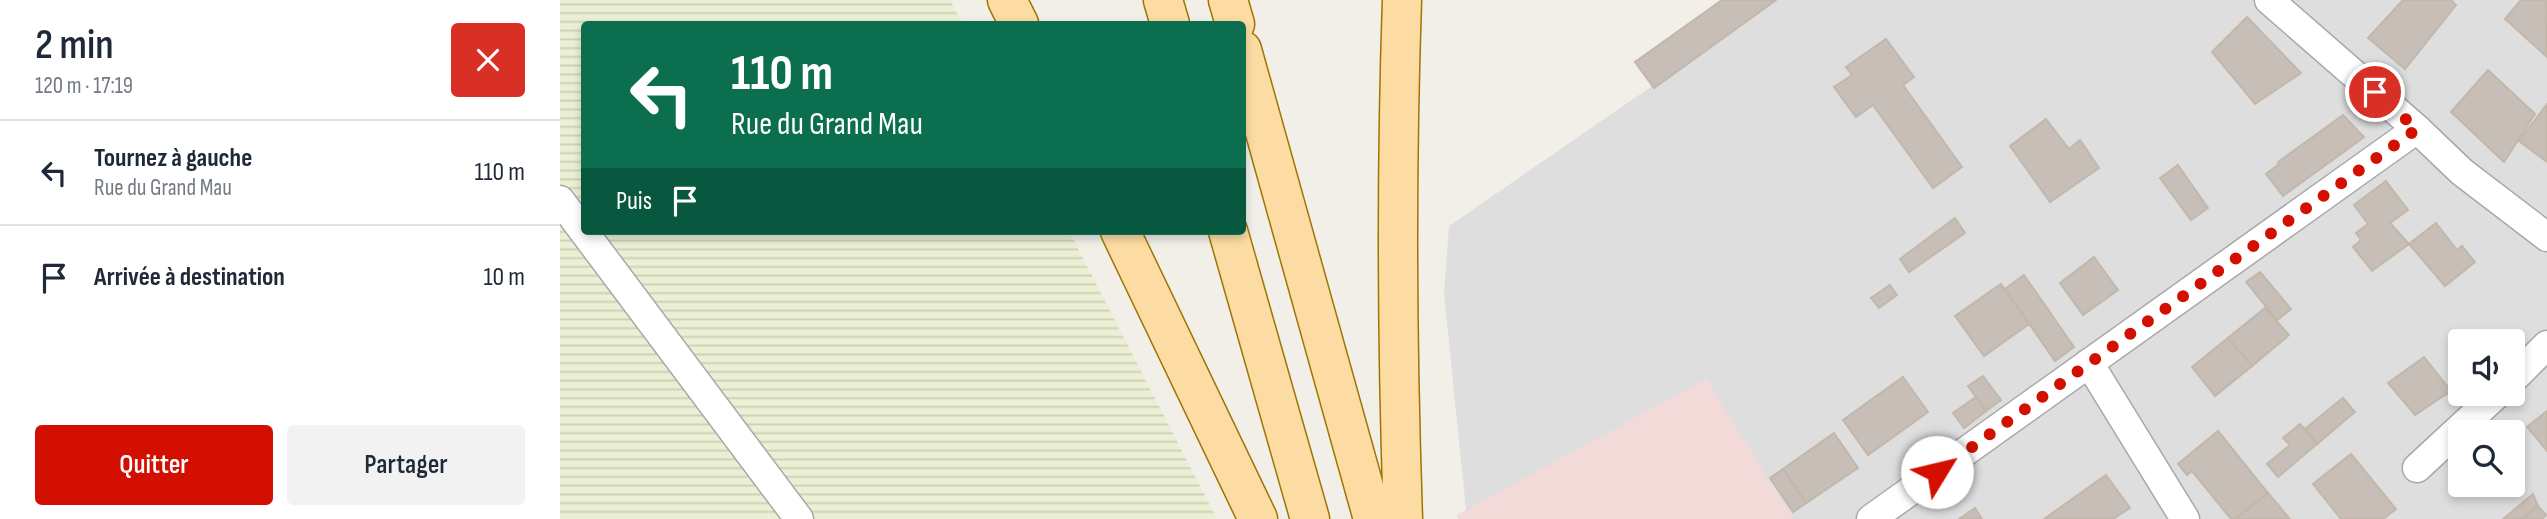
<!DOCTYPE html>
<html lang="fr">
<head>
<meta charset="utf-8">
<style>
  body { margin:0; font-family:"Sofia Sans Condensed",sans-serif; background:#f2f2f3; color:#1f2937; height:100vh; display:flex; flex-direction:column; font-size:26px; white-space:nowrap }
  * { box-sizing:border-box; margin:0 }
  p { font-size:23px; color:#747a83 }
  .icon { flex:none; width:38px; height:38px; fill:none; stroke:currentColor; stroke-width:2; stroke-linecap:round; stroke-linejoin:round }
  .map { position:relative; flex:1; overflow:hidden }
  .panel { display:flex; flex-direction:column; background:#fff; width:560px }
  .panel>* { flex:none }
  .guide { position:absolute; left:21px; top:21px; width:665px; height:214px; border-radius:7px; box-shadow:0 4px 10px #0003; background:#0b6e4f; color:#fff; overflow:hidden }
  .tools { position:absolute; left:1888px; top:329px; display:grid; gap:14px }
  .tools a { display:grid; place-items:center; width:77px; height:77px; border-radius:7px; background:#fff; box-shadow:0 4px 10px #0003; font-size:35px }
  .pin { position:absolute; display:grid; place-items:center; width:60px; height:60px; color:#fff; margin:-30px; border:4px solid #fff; border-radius:50%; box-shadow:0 2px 7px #0007 }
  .me { position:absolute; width:77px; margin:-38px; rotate:54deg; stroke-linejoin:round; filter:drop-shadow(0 0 5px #0008) }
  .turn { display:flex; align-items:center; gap:24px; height:147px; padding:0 35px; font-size:32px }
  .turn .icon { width:91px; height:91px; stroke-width:2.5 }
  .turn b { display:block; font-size:49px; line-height:60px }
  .then { display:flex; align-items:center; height:66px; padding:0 35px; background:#0003; gap:14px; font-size:26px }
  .round { display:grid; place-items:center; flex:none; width:74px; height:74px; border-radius:7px; background:#f2f2f3 }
  .overview { display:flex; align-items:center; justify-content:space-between; height:119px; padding:0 35px }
  h1 { font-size:42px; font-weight:600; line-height:52px }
  .button { display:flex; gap:14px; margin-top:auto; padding:14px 35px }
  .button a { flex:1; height:80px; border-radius:7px; background:#d20f00; color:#fff; font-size:28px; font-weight:600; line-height:80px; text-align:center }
  .button a+a { background:#f2f2f3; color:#1f2937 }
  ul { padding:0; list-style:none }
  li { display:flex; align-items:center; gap:21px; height:105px; padding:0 35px; border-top:2px solid #e0e1e3 }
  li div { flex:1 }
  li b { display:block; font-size:26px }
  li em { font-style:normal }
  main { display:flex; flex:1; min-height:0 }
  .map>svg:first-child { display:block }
  .residential { fill:#dfdede; fill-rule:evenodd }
  .commercial { fill:#f2dad8 }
  .farmland { fill:url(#farmland-rules) }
  .building { fill:#c6beb7; stroke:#c3b7aa; stroke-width:2 }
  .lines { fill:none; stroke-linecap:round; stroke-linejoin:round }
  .street-casing { stroke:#a8a8a8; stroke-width:31 }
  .primary-casing { stroke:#9e7500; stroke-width:41 }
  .street { stroke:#fff; stroke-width:28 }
  .primary { stroke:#fcdca2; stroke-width:38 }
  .route { stroke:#d20f00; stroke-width:12; stroke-dasharray:0 21.6 }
</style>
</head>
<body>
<main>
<section class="panel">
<div class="overview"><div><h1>2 min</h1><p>120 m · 17:19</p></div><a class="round" style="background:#d93025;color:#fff"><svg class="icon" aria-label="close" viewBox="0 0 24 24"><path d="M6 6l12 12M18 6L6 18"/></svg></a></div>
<ul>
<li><svg class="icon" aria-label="left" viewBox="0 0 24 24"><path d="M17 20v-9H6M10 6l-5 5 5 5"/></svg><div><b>Tournez à gauche</b><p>Rue du Grand Mau</p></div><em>110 m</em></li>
<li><svg class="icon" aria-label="arrive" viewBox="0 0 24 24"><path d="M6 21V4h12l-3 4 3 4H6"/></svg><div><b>Arrivée à destination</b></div><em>10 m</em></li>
</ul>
<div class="button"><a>Quitter</a><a>Partager</a></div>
</section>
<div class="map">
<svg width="1987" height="519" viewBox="0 0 1987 519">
  <defs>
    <pattern id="farmland-rules" width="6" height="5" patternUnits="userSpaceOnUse" patternTransform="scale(1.75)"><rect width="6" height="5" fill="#ebf0d4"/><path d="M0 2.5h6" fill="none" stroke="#c9ceb6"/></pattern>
  </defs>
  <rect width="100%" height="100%" fill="#f1efe8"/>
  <path class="residential" d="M1217 0H1987V519H907L884 294 889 226ZM1900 341H1953V394H1900ZM1900 432H1953V485H1900Z"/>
  <path class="commercial" d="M1146 379 1233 519H898L897 515Z"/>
  <path class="farmland" d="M0 0H390L403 24H24V231H509L657 519H0Z"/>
  <g class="building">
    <path d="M1162 0H1216L1094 88 1075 62Z"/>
    <path d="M1843 0H1891L1896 5 1845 69 1808 38Z"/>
    <path d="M1961 0H1987L1986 56 1945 19Z"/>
    <path d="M1687 17 1741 73 1695 104 1652 52Z"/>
    <path d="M1326 39 1354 77 1343 85 1402 167 1373 188 1313 105 1296 117 1274 87 1292 75 1286 67Z"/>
    <path d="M1928 70 1975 114 1944 162 1891 112Z"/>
    <path d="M1987 104V162L1959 141Z"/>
    <path d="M1783 115 1804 137 1723 196 1706 174 1719 164 1718 162Z"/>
    <path d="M1486 119 1509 149 1520 140 1539 168 1490 202 1450 146Z"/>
    <path d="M1618 165 1648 208 1631 220 1600 178Z"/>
    <path d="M1826 181 1848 210 1830 223 1849 244 1812 271 1793 247 1801 240 1796 233 1808 224 1794 205Z"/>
    <path d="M1395 218 1405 233 1349 272 1340 259Z"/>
    <path d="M1876 223 1897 250 1902 246 1915 262 1885 286 1849 244Z"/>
    <path d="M1534 257 1558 290 1523 315 1500 283Z"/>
    <path d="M1700 272 1731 309 1717 320 1686 282Z"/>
    <path d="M1464 275 1514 347 1495 361 1445 289Z"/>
    <path d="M1441 284 1469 324 1424 356 1395 316Z"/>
    <path d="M1330 285 1337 295 1319 308 1311 298Z"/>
    <path d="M1705 308 1729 335 1692 366 1668 338Z"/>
    <path d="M1668 338 1692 366 1655 396 1632 367Z"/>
    <path d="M1864 357 1891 391 1855 415 1828 383Z"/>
    <path d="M1423 376 1441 400 1426 411 1408 386Z"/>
    <path d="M1343 377 1368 412 1308 455 1283 420Z"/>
    <path d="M1416 397 1426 411 1404 428 1393 413Z"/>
    <path d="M1783 398 1795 412 1757 444 1745 429Z"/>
    <path d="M1987 411V451L1967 427Z"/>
    <path d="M1740 424 1757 444 1718 477 1707 464 1730 445 1723 438Z"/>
    <path d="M1658 431 1708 493 1675 519H1671L1632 471 1627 475 1618 464Z"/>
    <path d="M1274 433 1298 468 1246 503 1223 469Z"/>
    <path d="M1791 454 1836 509 1823 519H1781L1753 484Z"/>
    <path d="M1223 469 1246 503 1233 512 1210 478Z"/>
    <path d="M1546 475 1570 508 1553 519H1484Z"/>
    <path d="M1708 493 1730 519H1675Z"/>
    <path d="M1973 494 1978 506 1962 519H1943Z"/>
    <path d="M1978 506 1986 515 1982 519H1962Z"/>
    <path d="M1415 508 1422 519H1399Z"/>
  </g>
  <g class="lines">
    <defs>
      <g id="street">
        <path d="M1709 0 1857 129 1902 172 1987 237"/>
        <path d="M0 200 239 519"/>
        <path d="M1529 363 1625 519"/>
        <path d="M1953 379 1987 345"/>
        <path d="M1857 468 1937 394"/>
        <path d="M1311 519 1857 129"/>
      </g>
      <g id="primary">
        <path d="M447 0 459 24"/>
        <path d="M603 0 610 24"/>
        <path d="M668 0 675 24"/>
        <path d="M842 0C836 173 837 346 843 519"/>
        <path d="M682 50 813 519"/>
        <path d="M560 231 698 519"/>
        <path d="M668 231 750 519"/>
      </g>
    </defs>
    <use href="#street" class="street-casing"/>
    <use href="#primary" class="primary-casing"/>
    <use href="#street" class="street"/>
    <use href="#primary" class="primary"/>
  </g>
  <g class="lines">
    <path class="route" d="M1377 472 1857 129 1815 92"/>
  </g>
</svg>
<div class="tools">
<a><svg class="icon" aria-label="sound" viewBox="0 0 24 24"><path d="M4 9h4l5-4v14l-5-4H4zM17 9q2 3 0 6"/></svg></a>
<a><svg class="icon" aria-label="search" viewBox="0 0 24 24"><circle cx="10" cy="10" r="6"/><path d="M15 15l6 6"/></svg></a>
</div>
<div class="pin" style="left:1815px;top:92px;background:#d93025"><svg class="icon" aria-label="arrive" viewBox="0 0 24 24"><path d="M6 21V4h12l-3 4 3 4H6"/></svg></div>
<svg class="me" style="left:1377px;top:472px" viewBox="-20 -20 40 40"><circle r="19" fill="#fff"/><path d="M0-13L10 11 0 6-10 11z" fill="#d20f00"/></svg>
<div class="guide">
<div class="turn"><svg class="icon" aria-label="left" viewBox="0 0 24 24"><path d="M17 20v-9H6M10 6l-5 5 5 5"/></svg><div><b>110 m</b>Rue du Grand Mau</div></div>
<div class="then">Puis<svg class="icon" aria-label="arrive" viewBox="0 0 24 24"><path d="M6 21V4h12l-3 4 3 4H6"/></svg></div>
</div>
</div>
</main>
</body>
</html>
